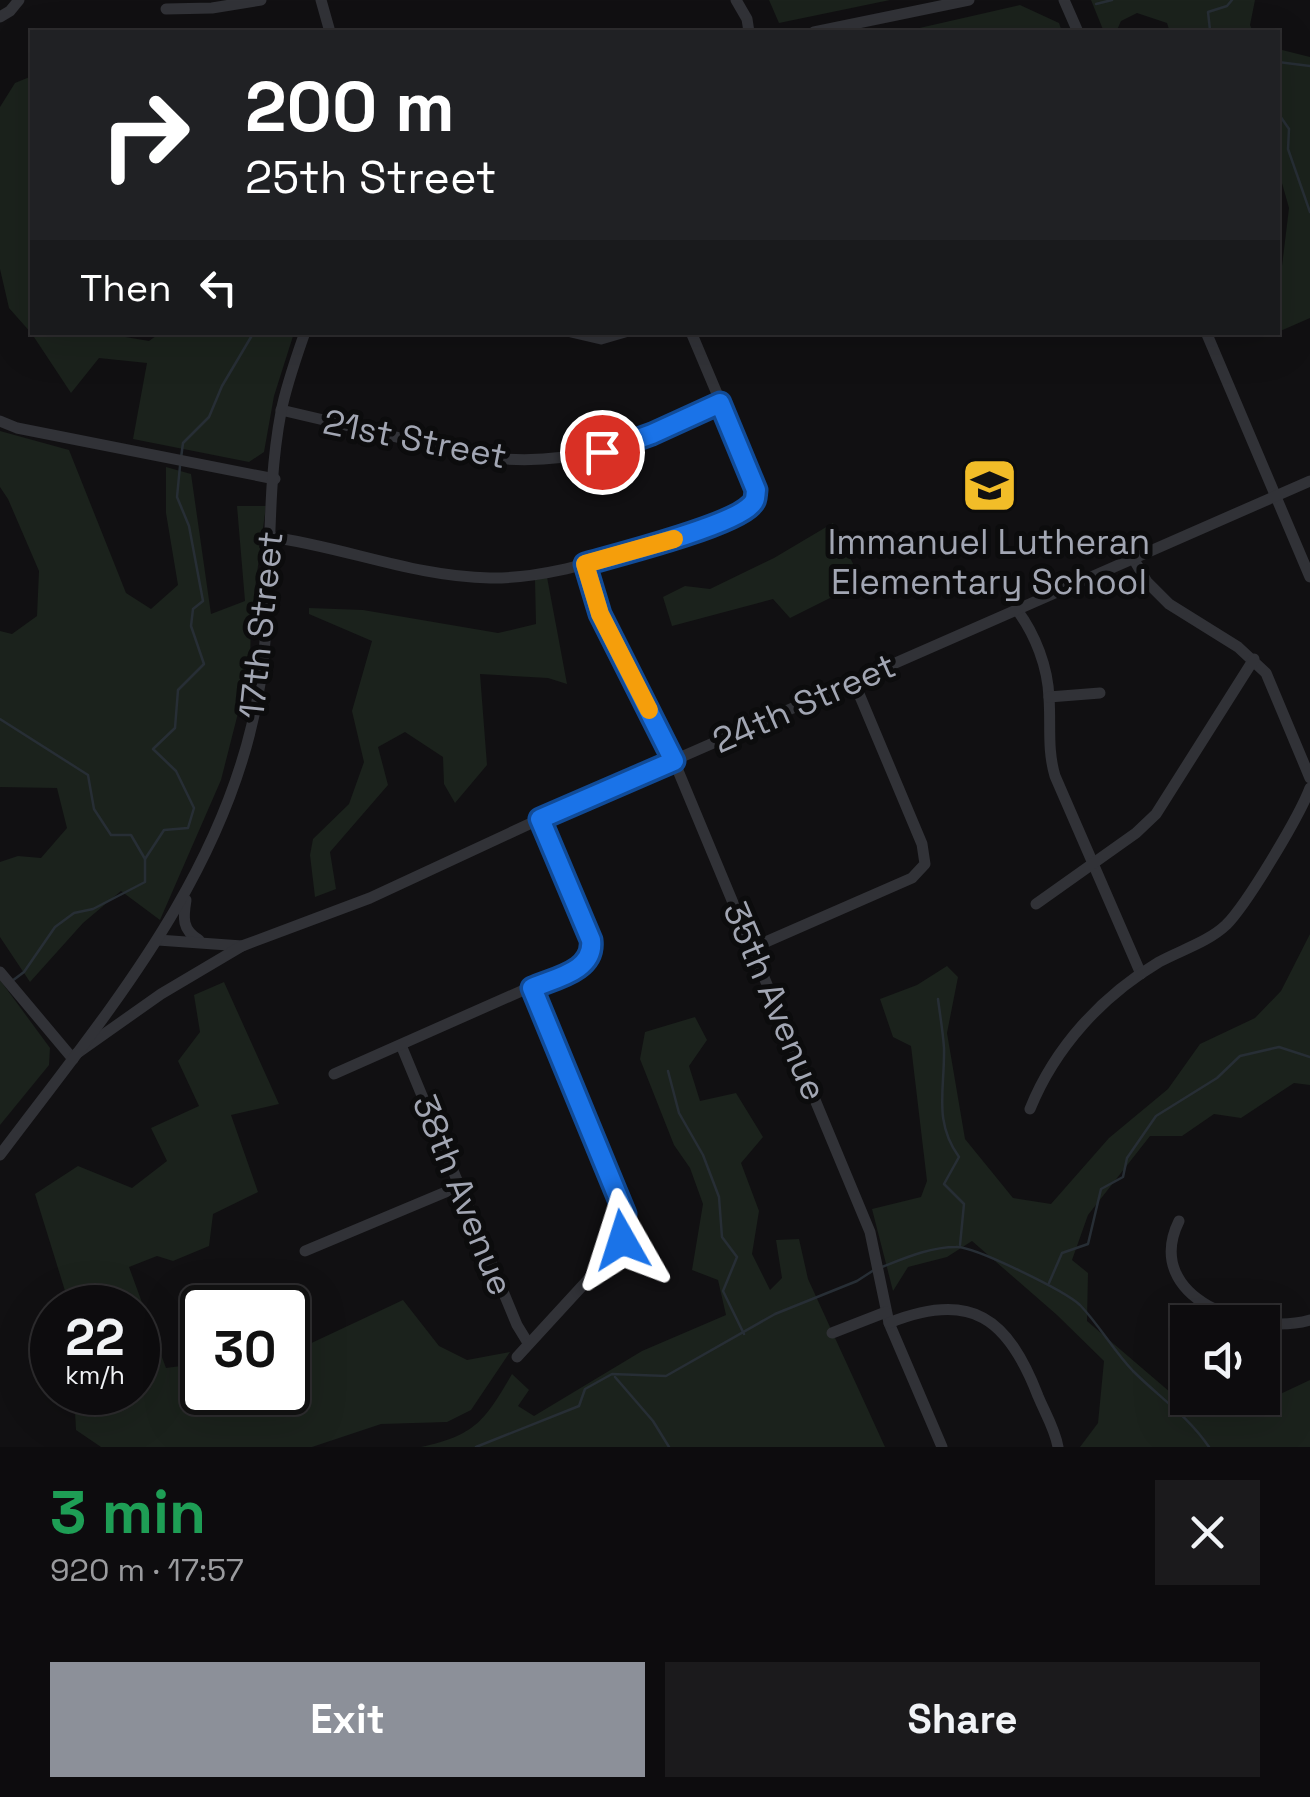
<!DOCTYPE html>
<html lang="en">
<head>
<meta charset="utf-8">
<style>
  body { margin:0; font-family:"Space Grotesk",sans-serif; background:#1b1a1c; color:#f1f3f6; height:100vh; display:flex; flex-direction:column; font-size:38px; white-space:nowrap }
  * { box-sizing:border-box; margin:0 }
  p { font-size:32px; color:#9a9b9e }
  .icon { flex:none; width:55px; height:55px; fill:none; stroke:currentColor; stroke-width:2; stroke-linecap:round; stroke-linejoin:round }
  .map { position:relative; height:1447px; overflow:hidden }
  .drawer { display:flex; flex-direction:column; background:#0d0c0e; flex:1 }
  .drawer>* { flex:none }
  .banner { position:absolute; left:30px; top:30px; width:1250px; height:305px; border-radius:0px; box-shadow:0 10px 40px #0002,0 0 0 2px #2d2c2e; background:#202124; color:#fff; overflow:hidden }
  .tools { position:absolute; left:1170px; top:1305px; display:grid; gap:20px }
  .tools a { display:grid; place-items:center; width:110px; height:110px; border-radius:0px; background:#0d0c0e; box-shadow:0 10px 40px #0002,0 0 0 2px #2d2c2e; font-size:50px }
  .speed { position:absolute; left:30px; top:1285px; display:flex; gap:20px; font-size:50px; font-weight:700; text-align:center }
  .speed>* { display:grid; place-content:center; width:130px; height:130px; border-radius:50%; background:#0d0c0e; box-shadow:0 10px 40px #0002,0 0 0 2px #2d2c2e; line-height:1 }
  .speed small { font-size:25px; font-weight:400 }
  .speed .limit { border:5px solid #111; border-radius:15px; background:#fff; color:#111 }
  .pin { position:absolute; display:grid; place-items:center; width:85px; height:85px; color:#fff; margin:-42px; border:5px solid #fff; border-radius:50%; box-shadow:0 2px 10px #0007 }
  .me { position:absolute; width:110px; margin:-55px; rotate:354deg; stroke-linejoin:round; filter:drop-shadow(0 0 8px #0008) }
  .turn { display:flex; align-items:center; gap:35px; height:210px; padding:0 50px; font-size:45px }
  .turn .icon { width:130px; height:130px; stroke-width:2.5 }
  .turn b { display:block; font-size:70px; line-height:85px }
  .then { display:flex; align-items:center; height:95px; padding:0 50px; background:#0003; gap:20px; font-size:38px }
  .round { display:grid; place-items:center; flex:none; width:105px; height:105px; border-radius:0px; background:#1b1a1c }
  .head { display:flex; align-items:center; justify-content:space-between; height:170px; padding:0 50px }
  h1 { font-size:60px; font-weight:700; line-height:75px; color:#1e9e55 }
  .primary-button { display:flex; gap:20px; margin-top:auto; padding:20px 50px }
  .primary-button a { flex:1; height:115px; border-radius:0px; background:#8c9099; color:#fff; font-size:40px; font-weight:700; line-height:115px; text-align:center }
  .primary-button a+a { background:#1b1a1c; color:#f1f3f6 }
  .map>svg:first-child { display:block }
  .green { fill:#1b221c }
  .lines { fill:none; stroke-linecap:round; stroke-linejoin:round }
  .stream { stroke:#272e35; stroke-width:2.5 }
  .minor { stroke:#313237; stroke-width:11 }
  .route-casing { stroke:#114b97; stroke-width:25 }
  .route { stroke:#1a73e8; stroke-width:18 }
  .slow { stroke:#f59e0b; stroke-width:18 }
  .labels { text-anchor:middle; stroke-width:10; stroke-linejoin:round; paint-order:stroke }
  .street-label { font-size:35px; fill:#a2a6b3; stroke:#0c0c0d }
  .poi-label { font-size:35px; fill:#a2a6b3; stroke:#0c0c0d }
</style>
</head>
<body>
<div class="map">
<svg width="1310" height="1447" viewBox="0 0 1310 1447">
  <rect width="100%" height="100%" fill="#111012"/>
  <g class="green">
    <path d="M769 0H890L779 23Z"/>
    <path d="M1091 0H1255L1250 25 1253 32H1170L1167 23 1137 13 1121 21 1116 32H1104Z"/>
    <path d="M1020 5 1059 23 1062 32H902Z"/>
    <path d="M1278 49 1310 57V318L1278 332V299L1289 208 1278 169Z"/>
    <path d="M32 76V332L102 333 149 341 160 333H294L274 396 264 452 249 462 133 439 147 363 99 358 71 393 32 334 9 308 0 269V107L15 83Z"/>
    <path d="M0 431 69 450 126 593 151 609 178 585 166 513V467L191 474 211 614 245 601 237 506H266L251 618 250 666 221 780 160 920 121 891 83 923 30 982 0 937V862L18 856 41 858 67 828 57 788 0 787V631L12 634 37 616 39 571 8 499 0 487Z"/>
    <path d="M833 523 862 582 790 618 773 599 672 626 663 597 685 586 710 589 774 558Z"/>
    <path d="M547 577 567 684 548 678 480 674 487 765 455 803 444 784 443 757 405 732 378 747 388 785 330 852 336 889 315 897 310 855 313 839 349 804 364 762 352 711 372 641 309 614V608L363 610 498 633 536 624 535 580Z"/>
    <path d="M1310 934V1085L1294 1083 1241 1118 1214 1114 1182 1136H1150L1088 1215 1072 1260 1088 1273 1087 1321 1198 1416 1265 1401 1310 1380V1447H1080L1098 1423 1104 1361 1057 1315 972 1241 947 1257 908 1267 893 1291 872 1209 921 1197 927 1181 911 1046 893 1037 880 999 917 985 947 966 958 977 947 1033 965 1139 1013 1198 1051 1204 1109 1138 1168 1089 1200 1044 1255 1018 1281 991Z"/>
    <path d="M0 980 50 1048 49 1065 0 1125Z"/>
    <path d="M224 982 279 1104 231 1115 258 1192 213 1214 209 1246 173 1261 157 1256 129 1267 166 1368 188 1365 202 1378V1392H288V1354L403 1300 439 1346 467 1360 510 1352 471 1410 447 1422 381 1424 312 1447H101L76 1430 74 1393 138 1392V1308L70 1307 35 1194 78 1166 132 1188 167 1161 151 1128 199 1106 178 1061 200 1032 194 995Z"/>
    <path d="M695 1017 707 1040 689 1066 700 1101 736 1093 763 1137 741 1163 759 1211 752 1254 770 1290 782 1278 776 1240 799 1239 808 1279 885 1447H421C476 1435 485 1420 512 1374L529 1390 518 1406 534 1416 642 1351 726 1315 718 1280 692 1270 703 1204 690 1168 674 1145 640 1059 645 1032Z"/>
  </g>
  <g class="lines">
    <g class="stream">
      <path d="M1096 4 1112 0"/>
      <path d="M974 32H983"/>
      <path d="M1049 32 1057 31"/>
      <path d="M1215 32 1210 30 1208 12 1227 6 1232 0"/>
      <path d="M1278 62 1310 66"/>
      <path d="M1278 113 1289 129 1288 149 1310 212"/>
      <path d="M181 458 183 443 209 417 222 386 254 332"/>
      <path d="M0 719 88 775 94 809 111 835H131L145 859"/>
      <path d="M12 981 24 972 55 927 74 913 93 909 145 882V859L164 830 188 828 194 808 176 771 153 749 175 728 178 690 204 664 191 626 193 609 203 601 189 526 177 497 180 466"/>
      <path d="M938 999C940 1015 943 1032 944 1048 945 1089 933 1121 959 1157L944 1184 964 1204 960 1245"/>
      <path d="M668 1071 679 1113 703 1155 719 1197 722 1237 737 1257 723 1291 744 1334"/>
      <path d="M882 1267C905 1258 930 1247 956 1247 974 1246 1065 1291 1080 1305 1100 1326 1113 1350 1133 1371 1159 1397 1188 1416 1209 1447"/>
      <path d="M1049 1283 1062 1253 1088 1244 1101 1189 1123 1177 1127 1158 1156 1116 1217 1078 1240 1056 1279 1047 1310 1057"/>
      <path d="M615 1377 653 1421 669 1447"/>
      <path d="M476 1447 579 1406 585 1389 612 1374 666 1376 775 1314 857 1281 874 1270"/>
    </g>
    <g class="minor">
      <path d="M321 0 330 32"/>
      <path d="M736 0 747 19 749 32"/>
      <path d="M1064 0 1078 32"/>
      <path d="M166 9 212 8 261 0"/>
      <path d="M0 17 10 11 19 0"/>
      <path d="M814 32 969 0"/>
      <path d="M571 332 601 339 625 332"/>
      <path d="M1206 332 1310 577"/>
      <path d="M281 410 473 455C567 472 636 441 720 403"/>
      <path d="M0 421 17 428 275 479"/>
      <path d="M271 537C344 547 415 577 490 578 546 579 602 559 655 544 682 536 734 522 754 503L756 486 691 332"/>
      <path d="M1133 558 1147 582 1169 604 1238 647 1266 673 1310 778"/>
      <path d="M585 564 600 614 674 761 870 1232 889 1323 942 1447"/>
      <path d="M1017 610C1035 634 1048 667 1049 698 1051 725 1047 749 1055 776L1141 974"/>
      <path d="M1049 697 1100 693"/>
      <path d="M186 900C183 918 182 930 199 940"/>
      <path d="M1036 904 1136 833 1156 814 1254 659"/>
      <path d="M158 940 242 946"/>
      <path d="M752 948 912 878 925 864 922 844 854 682"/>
      <path d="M0 972 73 1059"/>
      <path d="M401 1045 517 1325 528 1343"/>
      <path d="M76 1054 161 994 242 946 370 898 540 819 1310 481"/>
      <path d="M334 1074 589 961 591 939 540 819"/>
      <path d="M1030 1109C1055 1047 1102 996 1159 962 1181 950 1208 942 1226 925 1247 904 1299 817 1310 788"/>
      <path d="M0 1155C109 1010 231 869 260 684 274 594 264 501 281 412 286 386 296 358 305 332"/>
      <path d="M1179 1221C1141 1298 1251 1337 1310 1320"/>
      <path d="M305 1251 460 1186"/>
      <path d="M889 1323C971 1290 1008 1318 1038 1396 1045 1413 1055 1429 1058 1447"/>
      <path d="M832 1333 886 1312"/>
      <path d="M517 1357 618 1247 627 1222 532 988"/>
    </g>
  </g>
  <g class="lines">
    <defs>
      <path id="route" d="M602 452 652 434 720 403 756 490C755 498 756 500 751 505 732 526 617 555 585 564L600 614 674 761 540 819 591 940C595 971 555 978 532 988L625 1214 622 1240"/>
    </defs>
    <use href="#route" class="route-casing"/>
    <use href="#route" class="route"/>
    <path class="slow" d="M649 710 600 614 585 564 674 539"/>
  </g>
  <defs>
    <symbol id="school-square" viewBox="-11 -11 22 22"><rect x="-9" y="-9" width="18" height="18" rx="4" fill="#f2bd28" stroke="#0c0c0d"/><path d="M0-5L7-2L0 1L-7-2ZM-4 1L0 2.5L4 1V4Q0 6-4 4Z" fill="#111"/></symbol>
  </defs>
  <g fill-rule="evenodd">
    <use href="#school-square" x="958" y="454" width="63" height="63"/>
  </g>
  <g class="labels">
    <g class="street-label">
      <text transform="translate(415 439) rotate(11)" y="12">21st Street</text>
      <text transform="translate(261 625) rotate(-84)" y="12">17th Street</text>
      <text transform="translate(804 703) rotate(-24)" y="12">24th Street</text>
      <text transform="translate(775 1001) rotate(67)" y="12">35th Avenue</text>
      <text transform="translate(463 1195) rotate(68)" y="12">38th Avenue</text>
    </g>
    <g class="poi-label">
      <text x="989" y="554">Immanuel Lutheran<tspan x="989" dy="40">Elementary School</tspan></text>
    </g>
  </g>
</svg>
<div class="tools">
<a><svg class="icon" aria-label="sound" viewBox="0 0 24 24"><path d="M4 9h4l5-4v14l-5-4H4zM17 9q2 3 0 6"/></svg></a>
</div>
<div class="speed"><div>22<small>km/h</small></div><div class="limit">30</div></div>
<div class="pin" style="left:602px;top:452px;background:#d93025"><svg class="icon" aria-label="arrive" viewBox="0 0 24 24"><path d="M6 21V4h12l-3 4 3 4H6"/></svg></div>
<svg class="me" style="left:622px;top:1240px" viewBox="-20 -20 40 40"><path d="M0-17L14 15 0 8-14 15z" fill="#1a73e8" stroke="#fff" stroke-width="4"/></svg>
<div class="banner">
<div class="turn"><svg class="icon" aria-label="right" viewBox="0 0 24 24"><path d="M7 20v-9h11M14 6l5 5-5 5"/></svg><div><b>200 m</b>25th Street</div></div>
<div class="then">Then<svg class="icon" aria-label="left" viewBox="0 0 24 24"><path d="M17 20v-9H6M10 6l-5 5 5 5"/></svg></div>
</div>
</div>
<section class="drawer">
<div class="head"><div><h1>3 min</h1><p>920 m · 17:57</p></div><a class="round"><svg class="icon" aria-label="close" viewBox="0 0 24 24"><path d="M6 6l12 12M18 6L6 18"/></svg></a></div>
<div class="primary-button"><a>Exit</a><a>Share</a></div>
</section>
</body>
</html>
